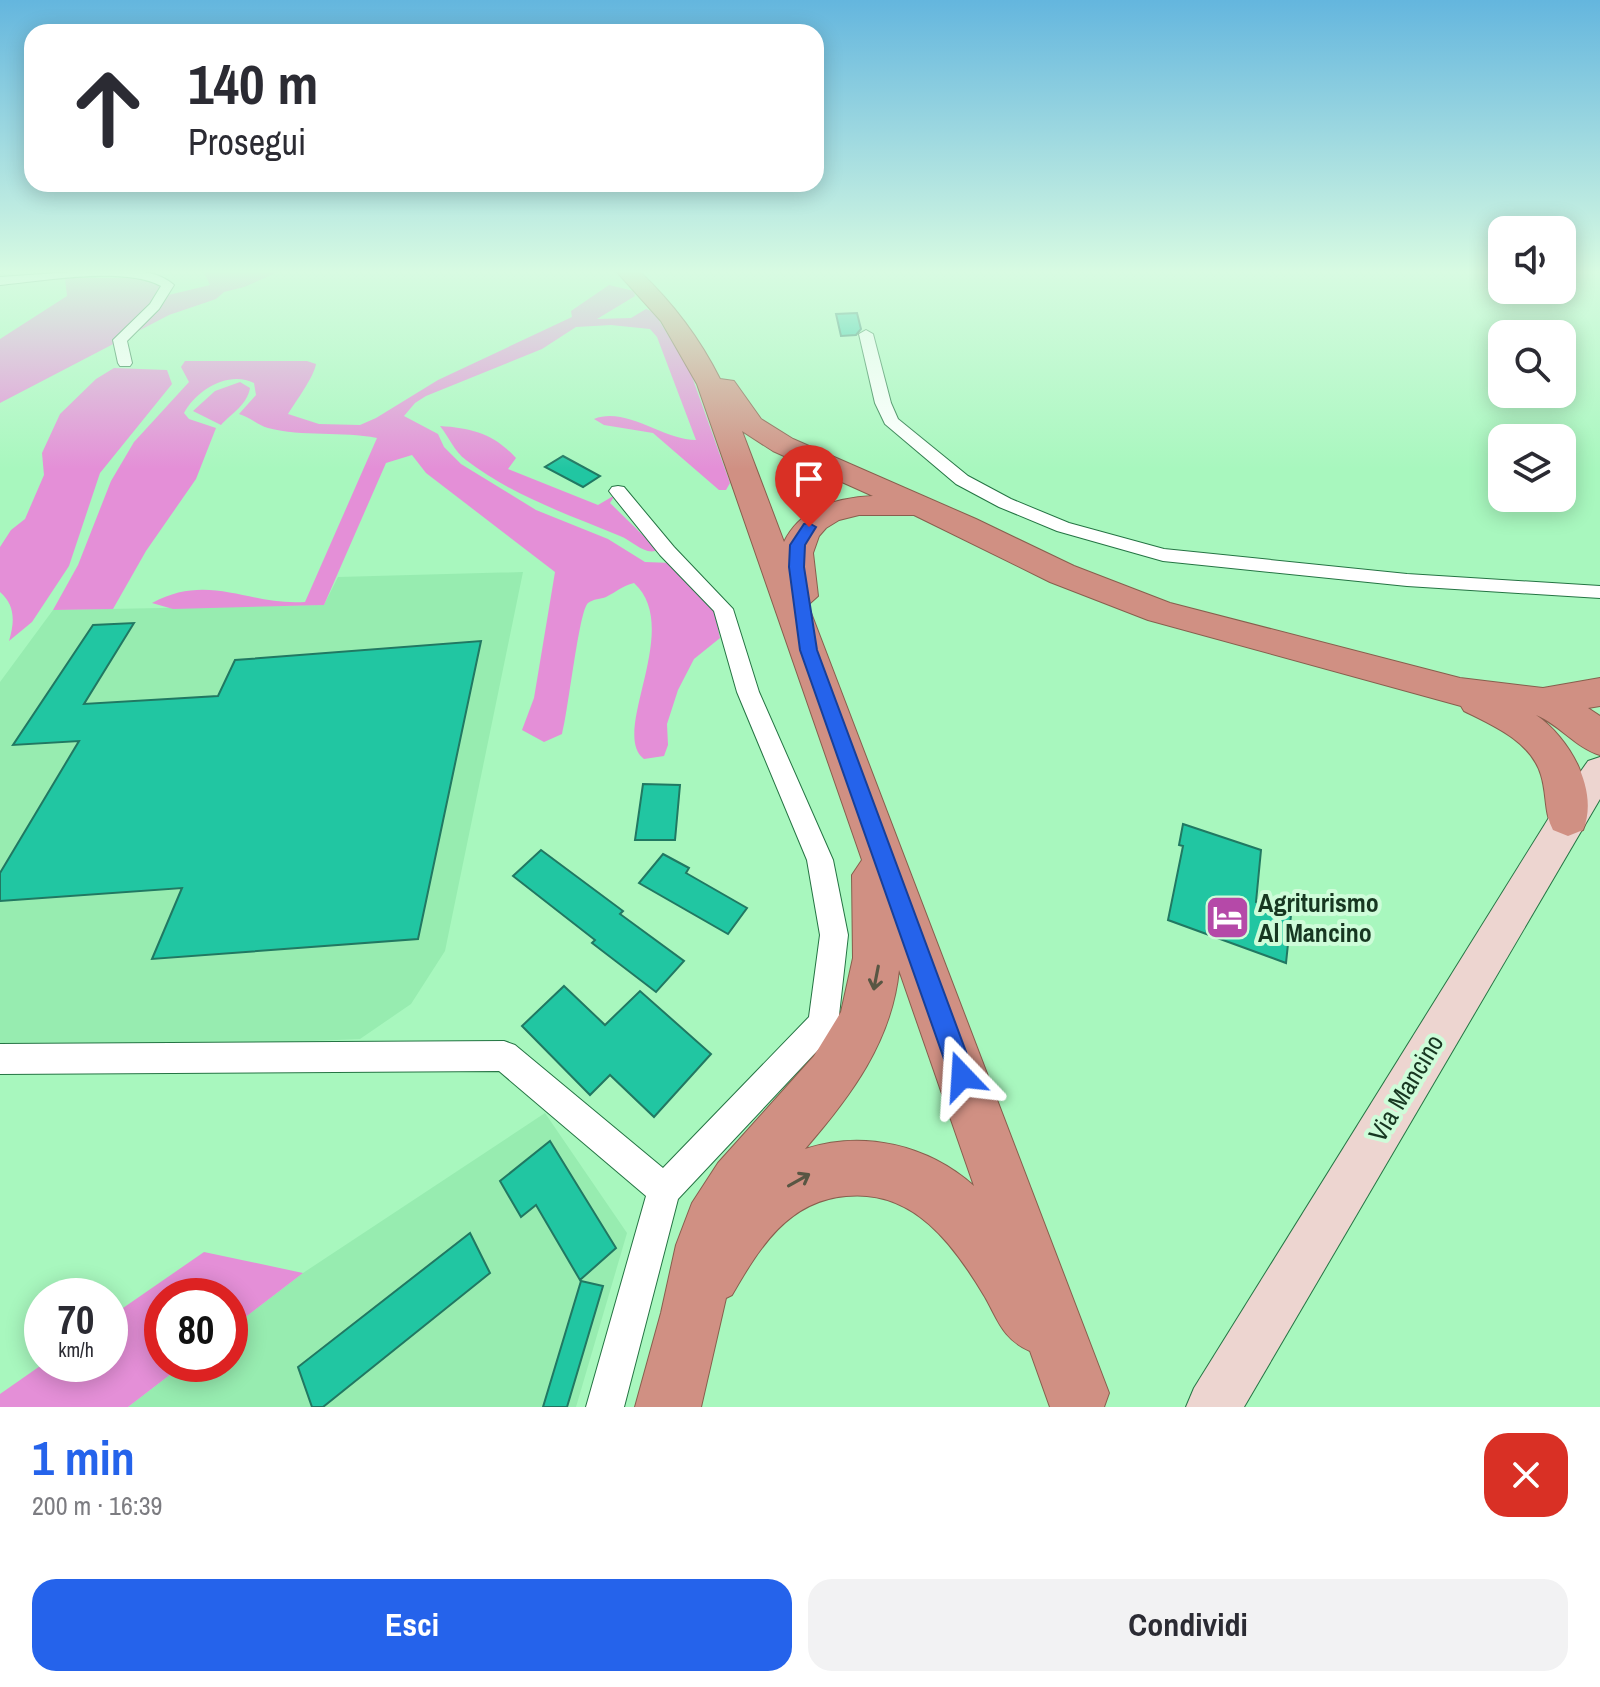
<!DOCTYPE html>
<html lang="it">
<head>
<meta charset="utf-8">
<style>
  body { margin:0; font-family:"Archivo Narrow",sans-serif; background:#f2f2f3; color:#2b2b33; height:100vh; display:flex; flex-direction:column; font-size:30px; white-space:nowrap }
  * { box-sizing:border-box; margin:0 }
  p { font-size:26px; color:#7c7c81 }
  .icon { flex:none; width:44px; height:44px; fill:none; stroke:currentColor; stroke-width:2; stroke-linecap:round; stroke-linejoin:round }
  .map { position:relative; height:1407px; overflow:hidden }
  .details { display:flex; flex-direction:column; background:#fff; flex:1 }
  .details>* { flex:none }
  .top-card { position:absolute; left:24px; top:24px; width:800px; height:168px; border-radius:24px; box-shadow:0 4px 20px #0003; background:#fff; color:#2b2b33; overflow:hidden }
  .tools { position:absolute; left:1488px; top:216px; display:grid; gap:16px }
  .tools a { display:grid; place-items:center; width:88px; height:88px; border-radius:16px; background:#fff; box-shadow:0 4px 20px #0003; font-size:40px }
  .speed { position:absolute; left:24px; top:1278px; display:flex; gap:16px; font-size:40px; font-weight:700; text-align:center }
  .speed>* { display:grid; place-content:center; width:104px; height:104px; border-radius:50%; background:#fff; box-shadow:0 4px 20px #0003; line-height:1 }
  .speed small { font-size:20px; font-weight:400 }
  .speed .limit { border:12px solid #d22; background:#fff; color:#111 }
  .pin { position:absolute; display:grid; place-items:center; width:68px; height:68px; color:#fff; margin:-82px -34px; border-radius:50% 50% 50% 0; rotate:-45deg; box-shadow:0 0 8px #0007 }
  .pin .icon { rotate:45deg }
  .me { position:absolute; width:88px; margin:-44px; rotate:340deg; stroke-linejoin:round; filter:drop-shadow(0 0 6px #0008) }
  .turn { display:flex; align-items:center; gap:28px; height:168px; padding:0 32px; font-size:36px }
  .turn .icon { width:104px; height:104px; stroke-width:2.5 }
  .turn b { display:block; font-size:56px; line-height:68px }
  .round { display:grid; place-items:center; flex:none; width:84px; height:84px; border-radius:24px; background:#f2f2f3 }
  .overview { display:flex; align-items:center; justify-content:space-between; height:136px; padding:0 32px }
  h1 { font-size:48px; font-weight:700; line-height:60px; color:#2563eb }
  .button { display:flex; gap:16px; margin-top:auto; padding:16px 32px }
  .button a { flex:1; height:92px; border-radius:24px; background:#2563eb; color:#fff; font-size:32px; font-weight:700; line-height:92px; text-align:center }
  .button a+a { background:#f2f2f3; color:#2b2b33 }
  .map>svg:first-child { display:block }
  .built { fill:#97ecb0 }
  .green { fill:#e48fd7 }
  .building { fill:#21c6a2; stroke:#217862; stroke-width:2 }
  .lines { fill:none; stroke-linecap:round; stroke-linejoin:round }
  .minor-casing { stroke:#247443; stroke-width:2 }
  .secondary-casing { stroke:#247443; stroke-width:2 }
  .trunk-casing { stroke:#875f4d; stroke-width:2 }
  .minor { fill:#fff; fill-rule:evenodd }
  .secondary { fill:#edd5d0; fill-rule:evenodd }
  .trunk { fill:#d09083; fill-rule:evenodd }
  .oneway { stroke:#585643 }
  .route { fill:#2563eb; stroke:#184099; stroke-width:2 }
  .labels { text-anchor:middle; stroke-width:8; stroke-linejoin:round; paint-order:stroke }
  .near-poi-label { font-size:26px; font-weight:bold; fill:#173721; stroke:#cefcd9; text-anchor:start }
  .near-street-label { font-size:26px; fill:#173721; stroke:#cefcd9 }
</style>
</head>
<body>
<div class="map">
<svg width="1600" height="1407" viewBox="0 0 1600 1407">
  <rect width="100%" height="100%" fill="#a8f7be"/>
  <g class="built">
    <path d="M523 572 445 951 411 1004 360 1039 0 1054V682L53 610 324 605 338 577Z"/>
    <path d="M545 1113 627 1233 576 1407H128L184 1364H230V1329L303 1273Z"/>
  </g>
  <g class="green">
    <path d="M204 272H278L244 287 224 292 216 299 169 315 0 403V339L67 296 65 278H152L160 283V297L210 285Z"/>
    <path d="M609 285 634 291 635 296 597 319 631 318 646 309 654 312 690 371 730 483 726 490H719L653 433 604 425 594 419C626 406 663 440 696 440L657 337 650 329 611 325 576 327 542 349 426 396 415 403 404 416 438 434 444 447 461 464 536 510 608 539 645 562 672 563 714 609 720 638 694 659 678 690 667 724 668 745 664 756 644 759C609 733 684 628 634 583 622 586 616 592 606 597 601 599 593 599 588 603 579 610 568 714 562 734L544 742 522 730 534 698 555 572 426 473 412 455 386 463 324 605 173 609 152 603C210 572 248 606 305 602L377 438C342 431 303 437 268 428 257 425 250 417 239 414L256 395 254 383C229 370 196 390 184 413L189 419 216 428 196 479 146 551 113 609 53 610 78 565 111 481 134 442 189 382 181 367 185 361H307L316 364C314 377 296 401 288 414L319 424 360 425 376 418 438 380 572 317 571 311Z"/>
    <path d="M114 368 167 370 172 384 100 473 69 566 32 622 9 641C15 621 15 605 0 592V547L11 530 25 519 44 475 42 453 60 414 96 379Z"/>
    <path d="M240 382 250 388C247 405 232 413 221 425L193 411 215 391Z"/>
    <path d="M440 426C472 428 494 434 516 458L508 469 598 505 615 495 610 503 658 550C645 556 633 541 620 536 567 514 513 496 466 460 454 451 449 437 440 426Z"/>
    <path d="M204 1252 303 1273 230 1329V1296H162V1364H184L128 1407H0V1394L43 1364H110V1317Z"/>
  </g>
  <g class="building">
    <path d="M857 313 861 329 856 335 841 336 836 314Z"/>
    <path d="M563 456 600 476 583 487 545 467Z"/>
    <path d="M134 623 84 704 218 696 235 660 481 641 418 939 152 959 182 888 0 901V873L79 741 13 745 93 625Z"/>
    <path d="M643 784 680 785 675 840H635Z"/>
    <path d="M1183 824 1261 850 1256 902 1291 915 1286 963 1168 920 1183 846 1179 845Z"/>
    <path d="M541 850 623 911 620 914 684 961 656 992 592 943 595 940 513 876Z"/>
    <path d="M663 854 689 868 686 873 747 908 728 934 639 883Z"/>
    <path d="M564 986 605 1025 640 991 711 1054 654 1117 610 1075 590 1095 522 1026Z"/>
    <path d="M550 1141 616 1248 580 1280 536 1205 521 1217 500 1181Z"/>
    <path d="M470 1233 490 1273 323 1407H312L298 1367Z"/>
    <path d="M581 1281 603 1286 567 1407H543Z"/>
  </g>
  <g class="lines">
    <defs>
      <g id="minor">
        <path d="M72 272C103 272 150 263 174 285L159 309 127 341 132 363 130 366H120L118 363 113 340 150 304 161 286C123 266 43 281 0 285V277Z"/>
        <path d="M866 330 873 334 891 403 898 419 968 476 1011 499 1069 523 1164 549 1407 574 1600 586V598L1407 586 1163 561 1057 531 999 507 956 484 885 424 875 403 859 334Z"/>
        <path d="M618 486 624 487 674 547 733 609 759 692 833 860 848 935 838 1024 833 1034 678 1199 624 1407H586L646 1196 499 1071 0 1074V1044L504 1041 515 1045 663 1168 809 1017 820 935 807 860 737 692 714 611 660 555 612 495 609 491 612 487Z"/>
      </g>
      <path id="secondary" d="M1600 757V799L1244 1407H1186L1194 1388 1555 808 1588 761Z"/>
      <path id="trunk" d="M617 272H640C673 303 700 339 720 379L734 381 761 419 793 439 976 519 1074 566 1170 603 1460 678 1543 688 1600 678V706L1588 708 1600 716V755C1576 748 1560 725 1536 715 1569 737 1600 791 1583 830L1568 836 1553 830C1544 813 1547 794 1541 775 1531 741 1492 725 1464 711L1461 706 1148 620 1050 582 914 515H859L839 520 826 528 819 536 813 553 818 596 808 605 1109 1393 1104 1407H1050L1030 1351C1003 1339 999 1322 985 1297 954 1245 914 1189 846 1196 788 1201 759 1248 732 1295L726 1298 701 1407H635L661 1313 676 1245 692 1203 718 1163 814 1056 841 1012 853 958 852 875 862 860 697 384 661 321ZM742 431 773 451 873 496C837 498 801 507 784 542ZM899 970 974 1186C928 1145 864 1130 805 1149 851 1096 892 1041 899 970Z"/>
    </defs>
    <use href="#minor" class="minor-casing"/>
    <use href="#secondary" class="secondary-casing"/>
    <use href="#trunk" class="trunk-casing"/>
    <use href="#minor" class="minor"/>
    <use href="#secondary" class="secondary"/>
    <use href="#trunk" class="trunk"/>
  </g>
  <defs><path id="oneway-shaft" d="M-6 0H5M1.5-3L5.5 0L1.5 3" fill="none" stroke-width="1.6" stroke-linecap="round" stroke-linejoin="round" transform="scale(2)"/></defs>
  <g class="oneway">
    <use href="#oneway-shaft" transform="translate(876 978) rotate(101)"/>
    <use href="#oneway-shaft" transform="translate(799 1180) rotate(-29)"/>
  </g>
  <linearGradient id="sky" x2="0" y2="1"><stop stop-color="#64b6de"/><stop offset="0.58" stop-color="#d8fbe2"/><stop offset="1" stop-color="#d8fbe2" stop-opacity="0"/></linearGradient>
  <rect width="1600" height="469" fill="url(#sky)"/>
  <path class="route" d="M809 523 816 527 805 545 804 567 817 650 975 1076 971 1085 962 1089 953 1085 950 1076 800 650 789 567 790 545 804 524Z"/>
  <defs>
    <symbol id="hotel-square" viewBox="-11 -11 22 22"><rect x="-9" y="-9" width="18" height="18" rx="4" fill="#b549a8" stroke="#cefcd9"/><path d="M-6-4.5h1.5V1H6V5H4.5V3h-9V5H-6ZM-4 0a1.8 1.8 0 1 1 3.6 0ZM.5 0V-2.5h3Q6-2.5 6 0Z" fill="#fff"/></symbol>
  </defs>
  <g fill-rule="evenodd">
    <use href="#hotel-square" x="1202" y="892" width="51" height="51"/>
  </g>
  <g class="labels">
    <g class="near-poi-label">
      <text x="1258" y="912">Agriturismo<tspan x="1258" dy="30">Al Mancino</tspan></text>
    </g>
    <g class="near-street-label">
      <text transform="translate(1406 1088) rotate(-59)" y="9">Via Mancino</text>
    </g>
  </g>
</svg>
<div class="tools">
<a><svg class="icon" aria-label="sound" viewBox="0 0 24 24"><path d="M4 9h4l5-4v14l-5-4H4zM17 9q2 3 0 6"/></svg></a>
<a><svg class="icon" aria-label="search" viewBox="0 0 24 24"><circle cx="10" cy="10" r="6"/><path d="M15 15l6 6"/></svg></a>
<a><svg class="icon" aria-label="layers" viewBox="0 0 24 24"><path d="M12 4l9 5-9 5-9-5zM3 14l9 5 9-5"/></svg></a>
</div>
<div class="speed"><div>70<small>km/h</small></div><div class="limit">80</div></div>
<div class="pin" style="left:809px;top:527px;background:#d93025"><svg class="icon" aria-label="arrive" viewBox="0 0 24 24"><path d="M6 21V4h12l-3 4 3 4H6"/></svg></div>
<svg class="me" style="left:962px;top:1076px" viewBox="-20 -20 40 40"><path d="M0-17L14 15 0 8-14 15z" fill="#2563eb" stroke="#fff" stroke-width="4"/></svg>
<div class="top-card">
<div class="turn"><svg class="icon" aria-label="ahead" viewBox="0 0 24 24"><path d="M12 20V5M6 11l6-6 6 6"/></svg><div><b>140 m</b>Prosegui</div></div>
</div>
</div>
<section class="details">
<div class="overview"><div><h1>1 min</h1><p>200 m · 16:39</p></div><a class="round" style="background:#d93025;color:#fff"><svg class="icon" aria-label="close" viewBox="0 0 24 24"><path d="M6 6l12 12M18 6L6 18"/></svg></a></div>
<div class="button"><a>Esci</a><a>Condividi</a></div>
</section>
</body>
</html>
